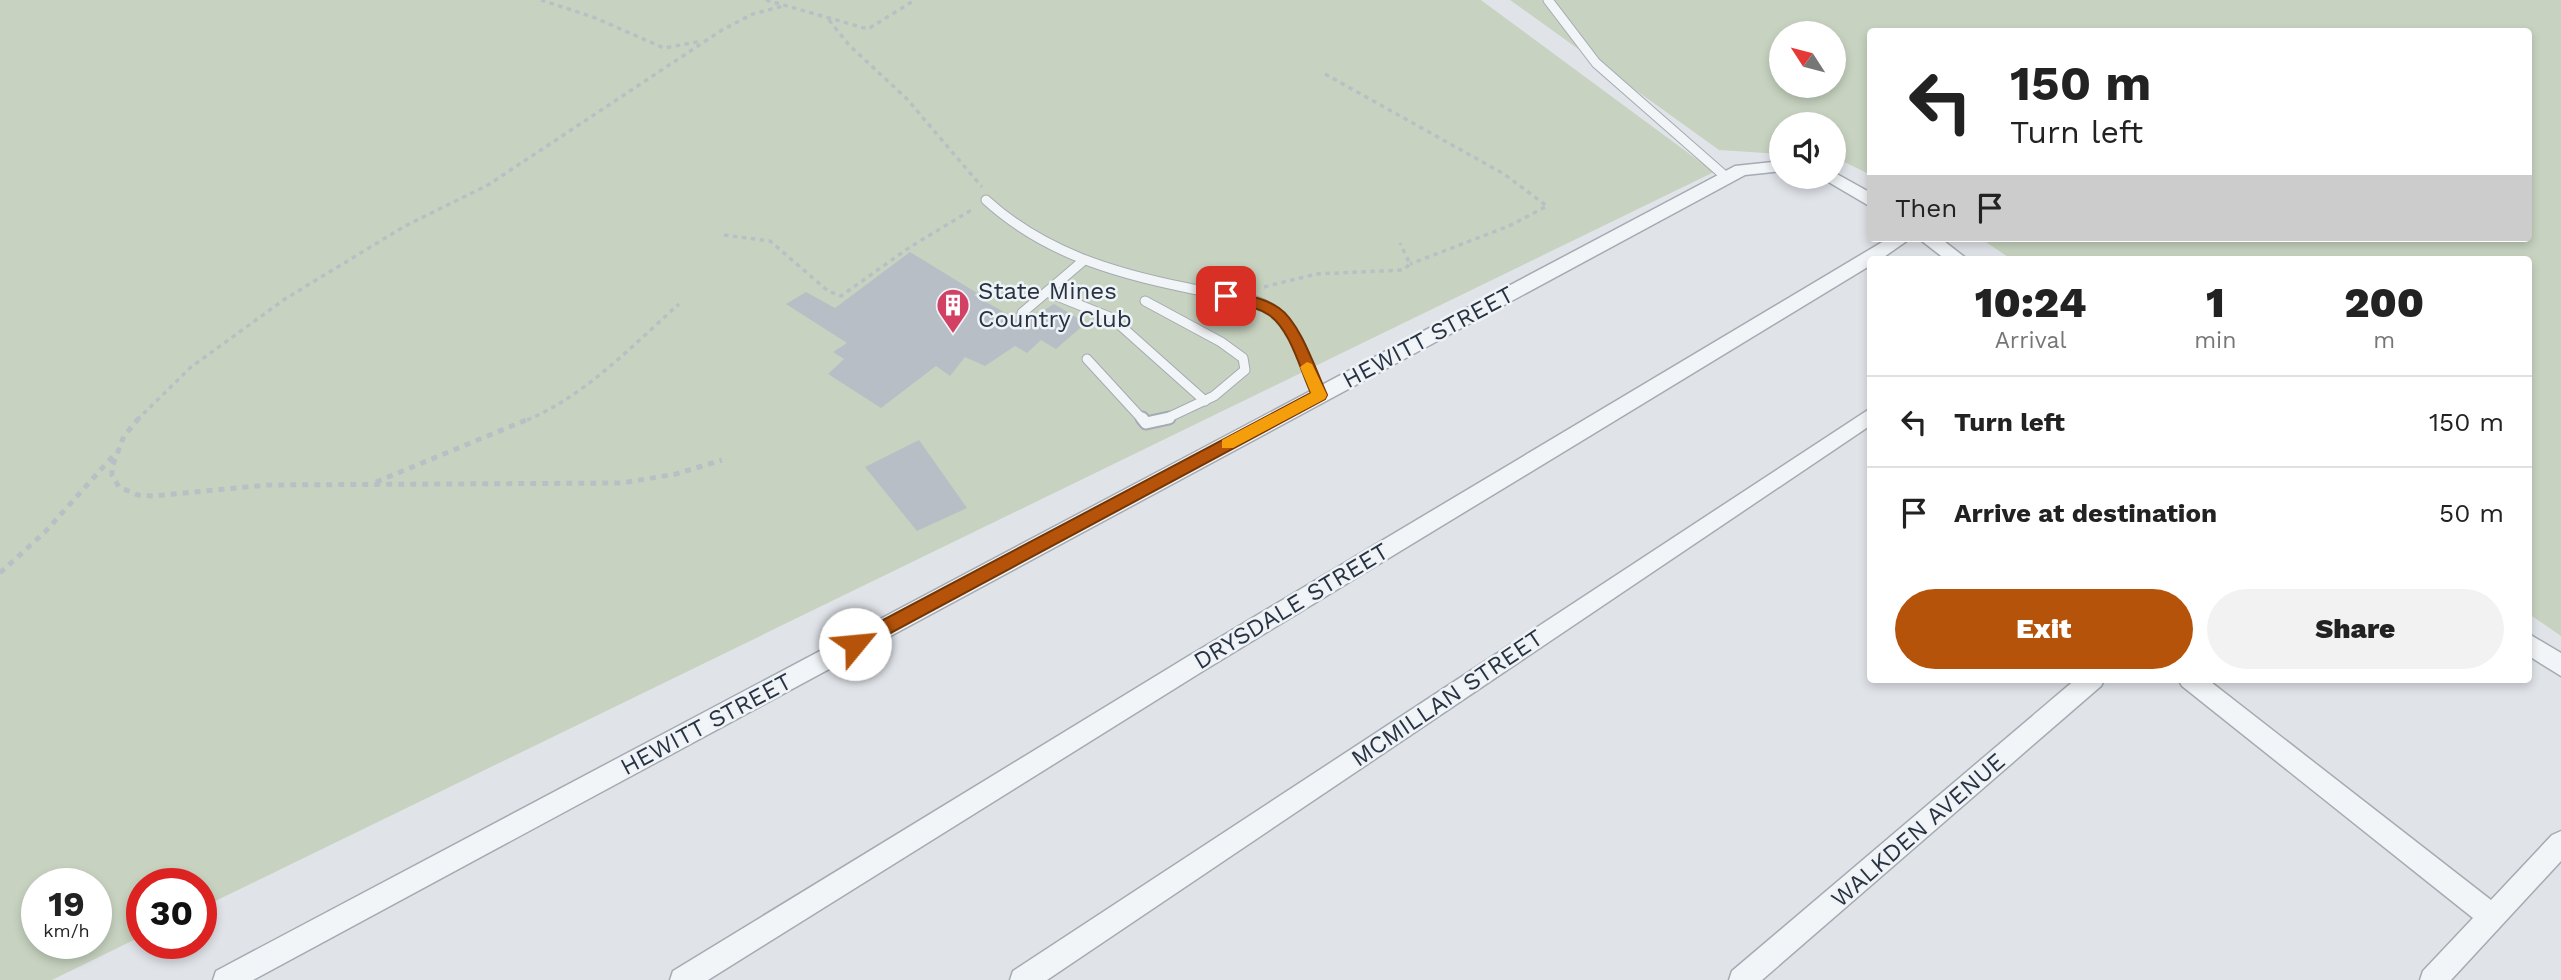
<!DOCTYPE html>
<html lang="en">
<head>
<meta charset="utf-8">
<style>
  body { margin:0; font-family:"Work Sans",sans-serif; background:#f2f2f2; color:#222; height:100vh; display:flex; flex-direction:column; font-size:26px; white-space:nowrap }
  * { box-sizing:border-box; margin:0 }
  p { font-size:23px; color:#767676 }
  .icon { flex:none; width:38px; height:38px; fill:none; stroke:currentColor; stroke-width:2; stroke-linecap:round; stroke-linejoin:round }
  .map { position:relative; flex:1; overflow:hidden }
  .details { position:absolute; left:1867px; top:256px; width:665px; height:427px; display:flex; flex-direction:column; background:#fff; border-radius:7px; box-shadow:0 4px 10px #0003 }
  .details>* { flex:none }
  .banner { position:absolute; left:1867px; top:28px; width:665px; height:214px; border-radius:7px; box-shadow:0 4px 10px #0003; background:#fff; color:#222; overflow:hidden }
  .needle { width:46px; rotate:306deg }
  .controls { position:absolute; left:1769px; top:21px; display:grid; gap:14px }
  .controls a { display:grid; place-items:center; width:77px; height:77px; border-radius:50%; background:#fff; box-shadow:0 4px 10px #0003; font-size:35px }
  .speed { position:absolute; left:21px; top:868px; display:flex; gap:14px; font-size:35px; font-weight:700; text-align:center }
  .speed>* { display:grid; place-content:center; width:91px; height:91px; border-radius:50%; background:#fff; box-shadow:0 4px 10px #0003; line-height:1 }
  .speed small { font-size:18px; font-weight:400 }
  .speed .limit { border:10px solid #d22; background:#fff; color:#111 }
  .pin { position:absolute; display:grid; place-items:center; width:60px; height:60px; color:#fff; margin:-30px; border-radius:14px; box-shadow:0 4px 10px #0006 }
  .me { position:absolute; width:77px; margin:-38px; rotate:62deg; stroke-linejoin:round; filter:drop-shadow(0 0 5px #0008) }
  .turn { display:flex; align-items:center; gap:24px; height:147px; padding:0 28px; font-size:32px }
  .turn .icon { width:91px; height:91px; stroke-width:2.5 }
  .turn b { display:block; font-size:49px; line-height:60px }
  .then { display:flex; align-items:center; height:66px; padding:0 28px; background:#0003; gap:14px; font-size:26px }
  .eta { display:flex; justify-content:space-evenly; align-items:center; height:119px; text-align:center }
  .eta b { font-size:42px; font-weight:800; line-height:49px }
  .action { display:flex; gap:14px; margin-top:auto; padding:14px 28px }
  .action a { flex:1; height:80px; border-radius:42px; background:#b45309; color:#fff; font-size:28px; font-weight:800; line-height:80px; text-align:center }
  .action a+a { background:#f2f2f2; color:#222 }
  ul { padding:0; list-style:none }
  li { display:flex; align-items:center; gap:21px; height:91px; padding:0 28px; border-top:2px solid #e0e0e0 }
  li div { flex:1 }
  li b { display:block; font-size:26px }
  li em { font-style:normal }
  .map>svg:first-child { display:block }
  .green { fill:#c7d3c0; fill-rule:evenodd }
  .building { fill:#b7bec6 }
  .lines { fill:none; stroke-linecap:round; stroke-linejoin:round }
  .lane-far1-casing { stroke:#a5abb3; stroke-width:11 }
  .lane-casing { stroke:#a5abb3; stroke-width:15 }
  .street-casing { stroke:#a5abb3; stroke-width:3 }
  .path-far1 { stroke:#b9bfc4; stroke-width:3.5; stroke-dasharray:4.5 4.5; stroke-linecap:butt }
  .path { stroke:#b9bfc4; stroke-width:5; stroke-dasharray:6 6; stroke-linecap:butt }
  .lane-far1 { stroke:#f2f5f7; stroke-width:9 }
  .lane { stroke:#f2f5f7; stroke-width:11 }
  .street { fill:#f2f5f7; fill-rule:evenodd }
  .route { fill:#b45309; stroke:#753606; stroke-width:2 }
  .slow { fill:#f59e0b }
  .labels { text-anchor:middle; stroke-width:5; stroke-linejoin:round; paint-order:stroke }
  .poi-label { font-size:24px; fill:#283341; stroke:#eff3f7; text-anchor:start }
  .street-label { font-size:24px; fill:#283341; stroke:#eff3f7 }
</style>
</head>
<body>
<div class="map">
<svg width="2561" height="980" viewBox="0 0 2561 980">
  <rect width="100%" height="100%" fill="#e0e4e9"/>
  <g class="green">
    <path d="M0 0H1481L1714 172 201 908V884H142V936L52 980H0ZM37 884H96V943H37Z"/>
    <path d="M1510 0H2561V636L2529 614V259H2011L1980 238H2529V32H1871V175L1834 157V124H1782L1781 154 1719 150ZM1782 33H1834V86H1782Z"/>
  </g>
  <g class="building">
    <path d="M910 252 977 293 974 295 1023 323 1054 304 1086 323 1056 349 1041 340 1027 353 1015 346 985 366 965 357 950 376 936 366 881 408 828 374 844 359 833 352 847 343 786 304 806 292 835 308Z"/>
    <path d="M919 440 967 508 917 531 865 467Z"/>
  </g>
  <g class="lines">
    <defs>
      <g id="lane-far1">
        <path d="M1548 0 1596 63 1726 177"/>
        <path d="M986 200C1043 252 1113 273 1188 288 1215 294 1251 293 1275 311 1299 330 1308 368 1320 395"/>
        <path d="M1047 292 1112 318 1205 401"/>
        <path d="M1145 301 1221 342 1243 358 1245 370 1214 396 1163 420"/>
        <path d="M1022 313 1083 261"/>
        <path d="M1087 359 1143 420"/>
      </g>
      <path id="lane" d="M1142 418 1146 423 1169 418"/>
      <g id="street">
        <path d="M1782 161V171L1745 175 253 980H213L216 971 1735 166Z"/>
        <path d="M1835 173 1871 193V207L1820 177H1834Z"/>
        <path d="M1889 238H1911L1881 259H1871V265L1203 671 708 980H670L673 971 1187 657Z"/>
        <path d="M1918 238H1940L1967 259H1945Z"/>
        <path d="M1871 408V425L1047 980H1010L1013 971Z"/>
        <path d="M2529 634 2561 653V676L2529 656Z"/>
        <path d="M2076 679H2105L2101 686 1762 980H1729L1732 971Z"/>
        <path d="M2178 679H2207L2491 900 2552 835 2561 831V861L2451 980H2420L2423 971 2473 918 2182 686Z"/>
      </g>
    </defs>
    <use href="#lane-far1" class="lane-far1-casing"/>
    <use href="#lane" class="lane-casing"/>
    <use href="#street" class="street-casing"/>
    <g class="path-far1">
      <path d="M541 0 593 17 664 48 702 41"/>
      <path d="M766 0 868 29 915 0"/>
      <path d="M829 20 849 45 907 99 982 187"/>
      <path d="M1325 74 1504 174 1547 206 1509 226 1410 264"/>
      <path d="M724 235 770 241 828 291 841 296 910 247 973 209"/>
      <path d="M1264 287 1316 274 1403 270 1410 264 1400 243"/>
      <path d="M137 420 191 367 285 299 405 226 488 185 722 30 753 14 783 6"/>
      <path d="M527 420C585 396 633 345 679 304"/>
    </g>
    <g class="path">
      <path d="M139 418 124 436 112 467V475L119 487 138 495 153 496 267 485 622 483 676 474 722 460"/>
      <path d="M376 482 531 418"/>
      <path d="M0 573 45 532 113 456"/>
    </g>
    <use href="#lane-far1" class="lane-far1"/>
    <use href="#lane" class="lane"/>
    <use href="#street" class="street"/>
  </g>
  <path class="route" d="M1226 291C1244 295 1263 297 1279 308 1300 322 1316 371 1327 395L1325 399 861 649H849L847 644 849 638 1311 393C1300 369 1290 329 1269 315 1254 305 1237 304 1221 300L1219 296Z"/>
  <path class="slow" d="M1307 362 1312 364 1327 395 1325 399 1233 448H1222V440L1311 393 1300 367Z"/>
  <defs>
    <symbol id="building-pin" viewBox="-11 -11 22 30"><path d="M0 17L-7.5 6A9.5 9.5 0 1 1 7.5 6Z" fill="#d24164" stroke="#eff3f7"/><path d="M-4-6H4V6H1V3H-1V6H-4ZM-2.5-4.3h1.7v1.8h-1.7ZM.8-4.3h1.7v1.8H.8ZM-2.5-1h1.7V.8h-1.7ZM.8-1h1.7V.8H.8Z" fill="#fff"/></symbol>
  </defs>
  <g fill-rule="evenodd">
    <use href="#building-pin" x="934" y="286" width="38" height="52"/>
  </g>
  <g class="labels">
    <g class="poi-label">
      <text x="978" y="299">State Mines<tspan x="978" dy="28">Country Club</tspan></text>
    </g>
    <g class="street-label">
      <text transform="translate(1428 337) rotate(-28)" y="8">HEWITT STREET</text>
      <text transform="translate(1291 606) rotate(-31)" y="8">DRYSDALE STREET</text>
      <text transform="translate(1447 698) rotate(-34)" y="8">MCMILLAN STREET</text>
      <text transform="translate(706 724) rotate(-28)" y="8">HEWITT STREET</text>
      <text transform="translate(1918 830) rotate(-41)" y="8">WALKDEN AVENUE</text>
    </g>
  </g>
</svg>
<div class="controls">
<a><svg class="needle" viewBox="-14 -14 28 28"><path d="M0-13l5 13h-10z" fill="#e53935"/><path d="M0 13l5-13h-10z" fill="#767676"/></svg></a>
<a><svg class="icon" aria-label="sound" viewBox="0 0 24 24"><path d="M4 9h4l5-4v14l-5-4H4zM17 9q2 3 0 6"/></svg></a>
</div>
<div class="speed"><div>19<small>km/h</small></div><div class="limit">30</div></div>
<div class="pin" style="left:1226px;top:296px;background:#d93025"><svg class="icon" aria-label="arrive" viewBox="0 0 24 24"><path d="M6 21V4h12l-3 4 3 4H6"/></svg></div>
<svg class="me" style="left:855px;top:644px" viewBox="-20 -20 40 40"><circle r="19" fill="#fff"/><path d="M0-13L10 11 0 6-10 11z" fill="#b45309"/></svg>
<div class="banner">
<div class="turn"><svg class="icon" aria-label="left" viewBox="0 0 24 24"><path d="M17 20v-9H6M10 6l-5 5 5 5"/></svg><div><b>150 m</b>Turn left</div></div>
<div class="then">Then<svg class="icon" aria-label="arrive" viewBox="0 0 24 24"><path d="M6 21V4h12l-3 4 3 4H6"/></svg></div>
</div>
<section class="details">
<div class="eta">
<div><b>10:24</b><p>Arrival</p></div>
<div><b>1</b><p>min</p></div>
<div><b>200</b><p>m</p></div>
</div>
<ul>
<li><svg class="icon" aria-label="left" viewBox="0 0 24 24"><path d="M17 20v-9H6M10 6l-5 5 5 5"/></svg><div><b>Turn left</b></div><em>150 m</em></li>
<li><svg class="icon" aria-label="arrive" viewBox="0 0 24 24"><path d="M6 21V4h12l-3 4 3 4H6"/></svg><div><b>Arrive at destination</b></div><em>50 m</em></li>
</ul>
<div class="action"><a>Exit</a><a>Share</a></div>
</section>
</div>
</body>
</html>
